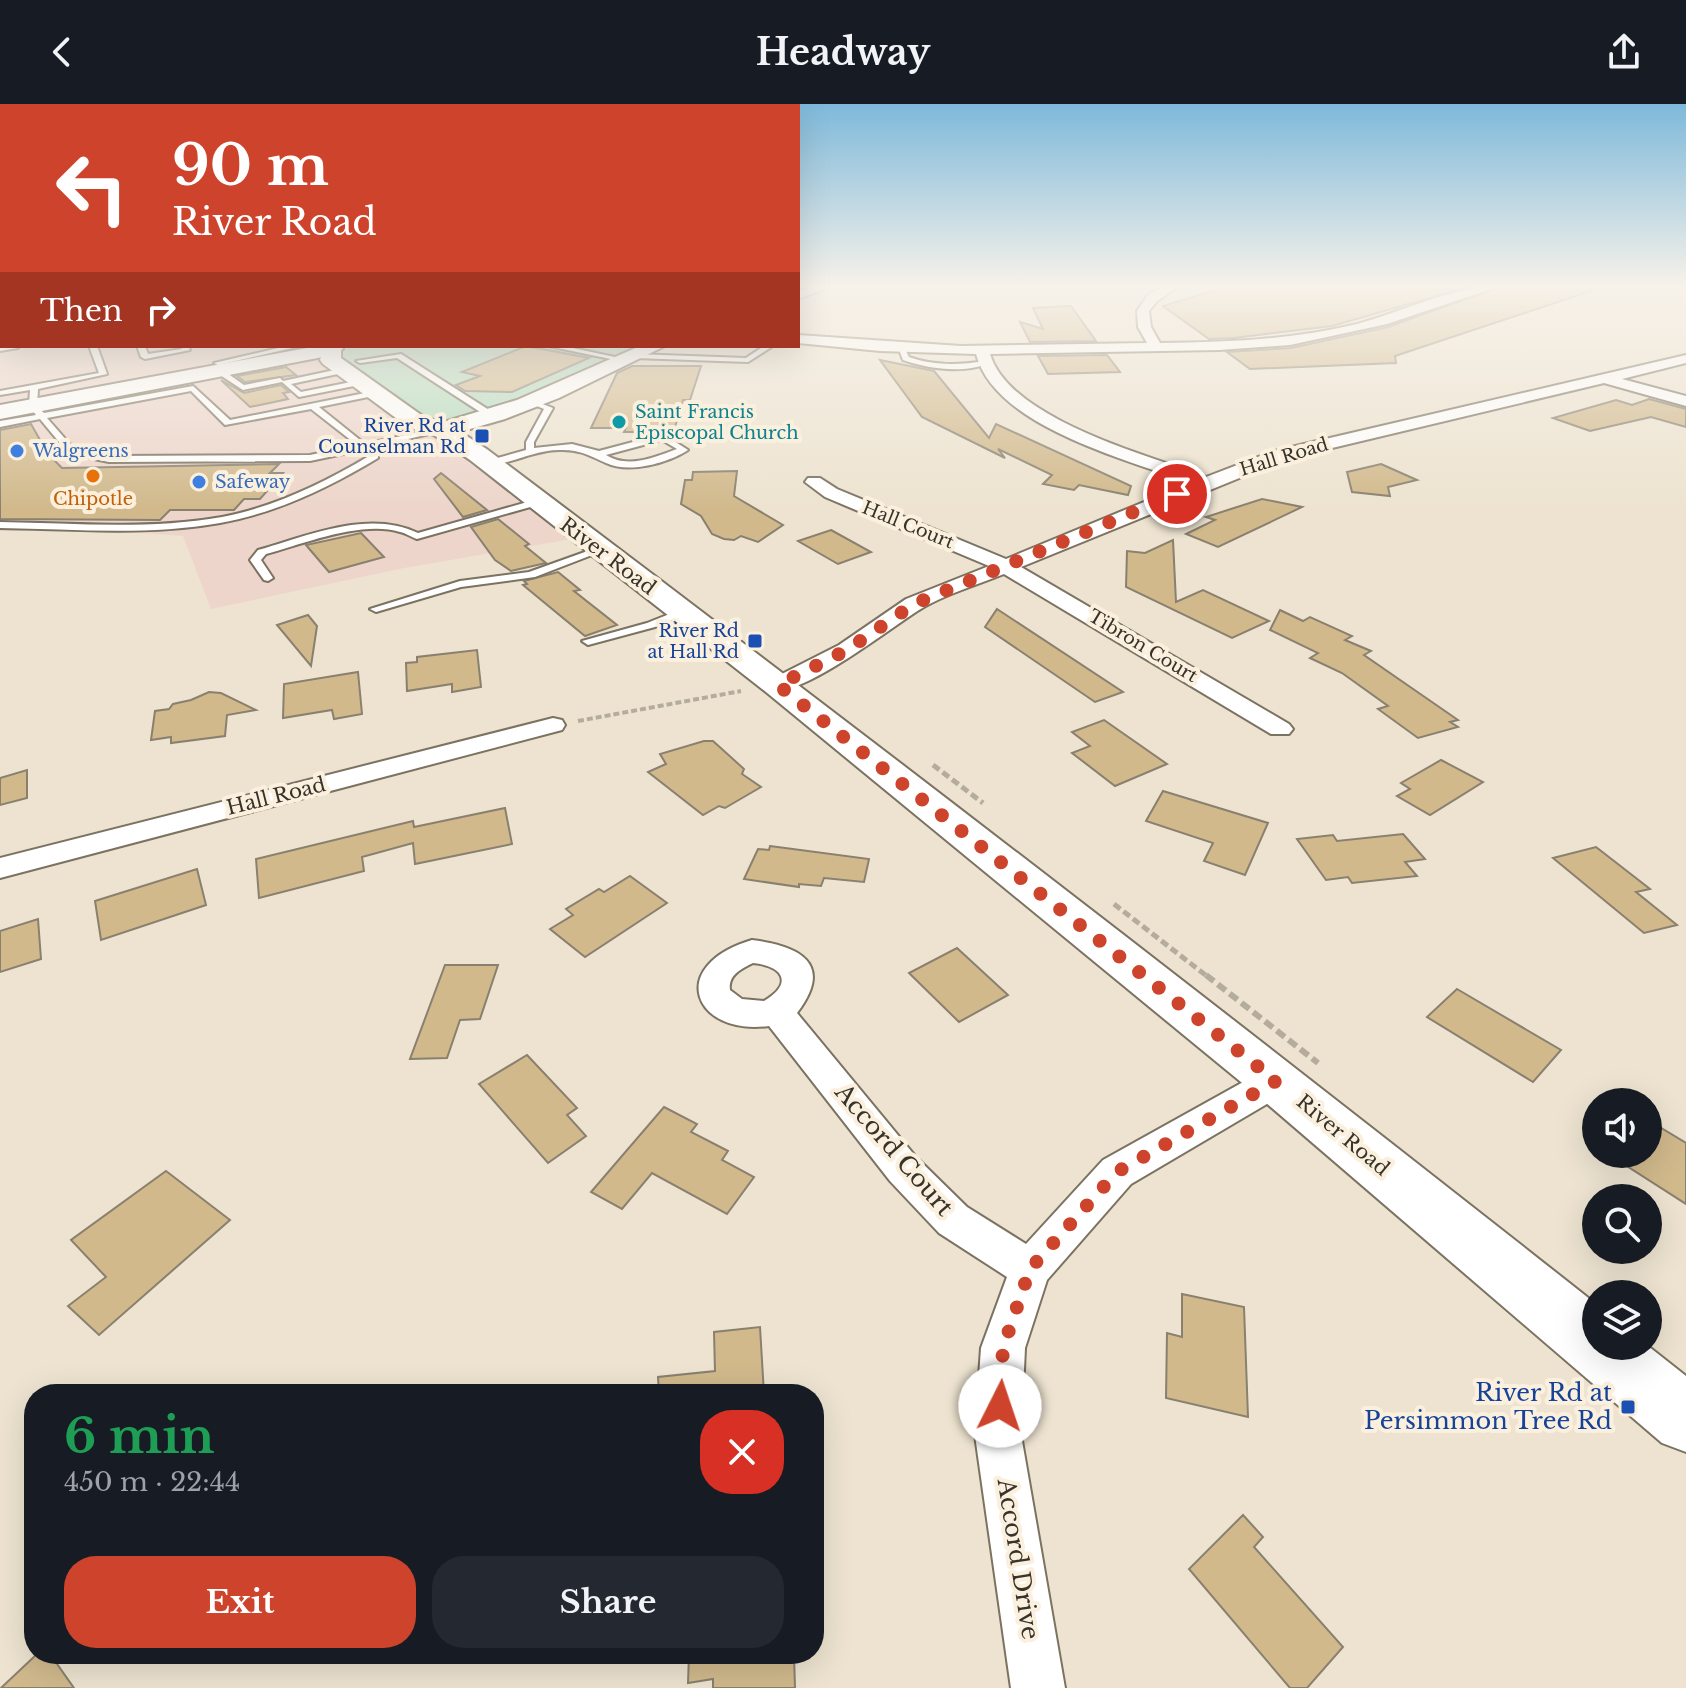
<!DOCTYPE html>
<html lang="en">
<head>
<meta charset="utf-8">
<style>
  body { margin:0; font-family:"Libre Baskerville",serif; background:#242831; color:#f1f3f6; height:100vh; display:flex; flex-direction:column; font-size:30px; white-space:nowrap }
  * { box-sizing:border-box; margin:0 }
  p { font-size:26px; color:#9ea1a6 }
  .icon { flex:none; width:44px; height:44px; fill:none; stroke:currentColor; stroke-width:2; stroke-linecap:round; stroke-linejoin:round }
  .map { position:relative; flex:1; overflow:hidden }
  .sheet { position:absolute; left:24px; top:1280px; width:800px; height:280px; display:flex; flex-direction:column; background:#171b24; border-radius:32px; box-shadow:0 8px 32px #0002 }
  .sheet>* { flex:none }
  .banner { position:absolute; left:0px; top:0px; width:800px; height:244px; box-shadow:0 8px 32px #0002; background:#ce432b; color:#fff; overflow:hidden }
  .controls { position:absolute; left:1582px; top:984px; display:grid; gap:16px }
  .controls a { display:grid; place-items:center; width:80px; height:80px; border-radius:50%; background:#171b24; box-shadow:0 8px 32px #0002; font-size:40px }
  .pin { position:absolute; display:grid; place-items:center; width:68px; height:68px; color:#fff; margin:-34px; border:4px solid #fff; border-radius:50%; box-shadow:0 2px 8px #0007 }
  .me { position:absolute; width:88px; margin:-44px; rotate:4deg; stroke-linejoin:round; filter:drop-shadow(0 0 6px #0008) }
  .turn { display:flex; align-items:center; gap:28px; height:168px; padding:0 40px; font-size:36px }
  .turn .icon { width:104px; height:104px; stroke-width:2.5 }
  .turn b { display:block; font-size:56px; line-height:68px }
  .then { display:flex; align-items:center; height:76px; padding:0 40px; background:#0003; gap:16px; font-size:30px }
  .round { display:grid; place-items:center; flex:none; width:84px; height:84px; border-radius:32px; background:#242831 }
  .summary { display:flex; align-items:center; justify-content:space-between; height:136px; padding:0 40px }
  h1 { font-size:48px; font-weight:800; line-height:60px; color:#1e9e55 }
  .button { display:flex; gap:16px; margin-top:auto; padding:16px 40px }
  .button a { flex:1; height:92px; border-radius:32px; background:#ce432b; color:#fff; font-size:32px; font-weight:800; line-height:92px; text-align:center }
  .button a+a { background:#242831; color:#f1f3f6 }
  header { display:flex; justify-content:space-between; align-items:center; height:104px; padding:0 40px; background:#171b24; font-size:36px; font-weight:800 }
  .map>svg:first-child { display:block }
  .commercial { fill:#edd5cb }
  .green { fill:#b4dbc0 }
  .building { fill:#d1b98c; stroke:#89806f; stroke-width:2 }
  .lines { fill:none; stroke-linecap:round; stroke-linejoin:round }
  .lane-casing { stroke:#7b7261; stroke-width:4 }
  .street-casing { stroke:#7b7261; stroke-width:4 }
  .secondary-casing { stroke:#7b7261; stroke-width:4 }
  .primary-casing { stroke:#7b7261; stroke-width:4 }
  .path-far2 { stroke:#b4ac9c; stroke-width:4; stroke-dasharray:6 3; stroke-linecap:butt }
  .path-far1 { stroke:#b4ac9c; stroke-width:5; stroke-dasharray:8 4; stroke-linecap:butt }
  .path { stroke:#b4ac9c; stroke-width:6; stroke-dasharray:10 5; stroke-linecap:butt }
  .lane { fill:#fff; fill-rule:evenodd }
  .street { fill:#fff; fill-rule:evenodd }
  .secondary { fill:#fff; fill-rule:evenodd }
  .primary { fill:#fff; fill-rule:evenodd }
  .route { stroke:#ce432b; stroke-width:14; stroke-dasharray:0 25.2 }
  .culture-dot { fill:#0f9aa8; stroke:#fbf0dd; stroke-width:3 }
  .transit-dot { fill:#1a4fb4; stroke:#fbf0dd; stroke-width:3 }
  .shop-dot { fill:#3f7fe0; stroke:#fbf0dd; stroke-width:3 }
  .food-dot { fill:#e8710a; stroke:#fbf0dd; stroke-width:3 }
  .labels { text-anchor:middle; stroke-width:8; stroke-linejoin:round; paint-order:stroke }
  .far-culture-label { font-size:18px; fill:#0d838f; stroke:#fbf0dd; text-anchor:start }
  .far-transit-label { font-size:18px; fill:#164399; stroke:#fbf0dd; text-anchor:end }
  .far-shop-label { font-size:18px; fill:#366cbe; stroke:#fbf0dd; text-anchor:start }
  .far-street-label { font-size:18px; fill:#37332c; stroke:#fbf0dd }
  .far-food-label { font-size:18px; fill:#c56008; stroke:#fbf0dd }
  .street-label { font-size:20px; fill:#37332c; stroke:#fbf0dd }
  .near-street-label { font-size:24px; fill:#37332c; stroke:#fbf0dd }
  .near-transit-label { font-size:24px; fill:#164399; stroke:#fbf0dd; text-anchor:end }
</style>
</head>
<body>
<header><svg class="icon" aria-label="back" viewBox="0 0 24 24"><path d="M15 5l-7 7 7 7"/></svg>Headway<svg class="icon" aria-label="share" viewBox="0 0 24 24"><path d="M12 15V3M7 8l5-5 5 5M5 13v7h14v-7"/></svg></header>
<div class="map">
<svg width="1686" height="1584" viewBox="0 0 1686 1584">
  <rect width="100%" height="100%" fill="#ede3d0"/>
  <path class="commercial" d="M0 186 2 242H329L416 318 583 433 404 464 211 505 183 432 104 426 0 427Z"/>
  <path class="green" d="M341 242H655L442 326 416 318 333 245Z"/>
  <g class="building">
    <path d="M1228 182H1471L1332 222 1234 234 1209 235 1163 202Z"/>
    <path d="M1503 182H1590L1591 187 1395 252 1396 259 1250 265 1227 248 1291 244 1388 223Z"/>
    <path d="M1071 202 1096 237 1030 238 1020 218 1043 225 1033 204Z"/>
    <path d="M526 242 589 254 512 288 465 287 456 281 480 272 462 268Z"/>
    <path d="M1107 251 1120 268 1048 270 1038 252Z"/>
    <path d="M880 256 934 267 989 334 996 320 1131 382 1128 391 1079 381 1074 386 1043 380 1052 371 998 345 1005 354 922 313Z"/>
    <path d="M632 262H701L690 296H683L675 323H654L652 328H624L626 324H591L617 269Z"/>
    <path d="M286 263 296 271 245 278 237 272Z"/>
    <path d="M221 276 244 289 281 281 289 288 283 289 288 295 250 303Z"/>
    <path d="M1649 295 1686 305V323L1651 313 1590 327 1553 314 1616 296 1632 301Z"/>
    <path d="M31 320 48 350 62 364 279 360 270 369H283L260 395H244L234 406H170L160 416 0 415V326Z"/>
    <path d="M1381 360 1417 376 1388 383 1390 392 1352 388 1347 368Z"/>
    <path d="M737 367 734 392 783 421 758 438 741 432 734 436 724 435 712 430 701 412 681 400 685 376H692L693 368Z"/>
    <path d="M441 369 487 406 463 413 434 375Z"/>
    <path d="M1262 395 1302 403 1218 443 1186 430 1215 416 1206 413Z"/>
    <path d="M498 415 529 440 525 442 546 459 511 467 495 456 471 423Z"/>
    <path d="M831 426 871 448 838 460 798 437Z"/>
    <path d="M361 429 384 453 329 468 306 441Z"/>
    <path d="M1173 436 1176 498 1203 486 1269 517 1232 534 1126 483 1127 447 1145 449Z"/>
    <path d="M558 468 580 486 574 487 617 521 585 532 523 481 527 480 524 477Z"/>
    <path d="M997 505 1123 588 1095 598 985 523Z"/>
    <path d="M1280 506 1303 517 1310 513 1352 532 1345 536 1371 547 1364 551 1458 616 1450 618 1458 623 1418 634 1378 605 1388 602 1342 569 1310 554 1318 549 1270 526Z"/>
    <path d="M308 511 317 522 311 562 277 521Z"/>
    <path d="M477 546 481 583 452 588V580L407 587 406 559 417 558V553Z"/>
    <path d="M358 568 362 610 334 615 332 606 283 614 284 580Z"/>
    <path d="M209 588 221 589 256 606 227 611 225 632 171 639V633L151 636 155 607 169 605 173 600 191 596Z"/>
    <path d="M1104 616 1167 660 1115 682 1072 649 1090 642 1072 628Z"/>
    <path d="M704 637H713L744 665 742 670 761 683 725 704 719 702 703 711 648 668 666 660 660 650Z"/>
    <path d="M1441 656 1483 678 1430 711 1397 692 1410 685 1401 679Z"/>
    <path d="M27 666V694L0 701V674Z"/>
    <path d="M1163 687 1268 719 1245 771 1204 757 1213 739 1146 717Z"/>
    <path d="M505 704 512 740 415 760 413 739 362 753 364 767 259 794 256 755 413 717 414 723Z"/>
    <path d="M1403 730 1425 755 1405 758 1417 772 1352 779 1348 773 1326 776 1297 735 1333 731 1337 737Z"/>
    <path d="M770 742 869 755 864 778 824 774 821 782 799 780V783L744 775 758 745 769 746Z"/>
    <path d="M1596 743 1650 785 1636 788 1677 821 1644 829 1553 754Z"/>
    <path d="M197 765 206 801 101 836 95 797Z"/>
    <path d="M630 772 667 799 585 853 550 825 573 811 566 805 599 785 604 788Z"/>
    <path d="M38 815 41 855 0 868V827Z"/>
    <path d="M957 844 1008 891 959 918 909 869Z"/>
    <path d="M445 861H498L480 915 460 916 447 954 410 955Z"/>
    <path d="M1457 885 1561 946 1533 978 1427 913Z"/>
    <path d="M527 951 577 1004 567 1011 586 1032 548 1059 479 980Z"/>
    <path d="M664 1003 697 1020 691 1028 728 1047 722 1056 754 1073 727 1110 652 1069 622 1105 591 1088Z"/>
    <path d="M1648 1016 1686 1039V1100L1608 1050H1648Z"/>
    <path d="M166 1067 230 1116 99 1231 68 1202 106 1173 71 1136Z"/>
    <path d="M1182 1190 1244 1203 1248 1313 1166 1294 1167 1229 1182 1233Z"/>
    <path d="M760 1223 764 1290H659L658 1273 715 1267 714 1228Z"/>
    <path d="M1243 1411 1263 1433 1254 1443 1343 1543 1307 1584H1290L1189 1465Z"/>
    <path d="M37 1550H50L74 1584H1Z"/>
    <path d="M689 1550H794L795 1584H713V1575L688 1579Z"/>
  </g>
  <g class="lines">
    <defs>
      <g id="lane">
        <rect x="0" y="200" width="2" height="4"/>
        <path d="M19 242 18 244 0 247V243Z"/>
        <path d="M89 242H97L107 270 38 285 37 302 44 309 193 282 230 316 375 287 378 291 319 303 365 340 442 323 446 326 370 344 378 350V354C330 383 277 409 220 419 148 432 73 425 0 424V418C73 419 149 426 222 413 274 403 324 379 369 352L362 346 310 357 109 358 69 350 40 315 0 323V317L36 311 29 302 30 286 0 291V287L99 269ZM191 287 225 321 311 305 357 341 310 351 109 352 75 346 47 314Z"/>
        <path d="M137 242H145L148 250 182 245 180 242H188L190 246 145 255 141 253Z"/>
        <path d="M287 242H301L218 261 214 259Z"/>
        <path d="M548 242H563L629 256 625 258Z"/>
        <path d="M764 242H773L748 258 634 254 630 252 634 250 746 254Z"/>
        <path d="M898 243H904L909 253C934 262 959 261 985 257L989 259C964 270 929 265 903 256Z"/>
        <path d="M401 250 497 311 498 313 491 315 397 254 360 259 356 257Z"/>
        <path d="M344 264 347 268 291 280 301 288 361 276 364 280 299 293 282 278 243 286 220 271 227 269 244 281 280 274 283 277Z"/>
        <path d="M532 296 553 304 534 338V344L572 340 599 347 663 330 688 346C668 359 629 370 606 359 589 351 578 345 559 346 534 346 510 361 487 361V357L526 346V338L544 305 532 300ZM662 336 677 345C655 353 628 365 606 351Z"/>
        <path d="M538 395 543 398 541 400 417 435C411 433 406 429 400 428 362 416 303 440 266 450L261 456 273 474 268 477 264 476 250 456 258 446C307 432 369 405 418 429Z"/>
        <path d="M596 444 605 446 535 473 461 483 376 508 370 505 460 477 529 468Z"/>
        <path d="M682 505 686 506V510L655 523 588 541 582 537 647 519Z"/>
      </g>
      <g id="street">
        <path d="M814 182H833L798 195V187Z"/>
        <path d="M1163 182H1179L1157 197 1149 207 1151 223 1160 239C1227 238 1292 236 1357 220 1402 208 1454 182 1500 182L1387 220 1290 241 1219 246 990 250C1009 315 1147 351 1206 373L1274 347 1686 251V259L1622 275 1686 292V302L1604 279 1286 355 1021 463 1289 620 1293 625 1289 630H1271L1004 470C977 481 945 490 919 506 890 524 802 594 770 586L766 581 770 576 839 541 906 495 989 462 825 393 805 378 808 374H820L837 385 1006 455 1190 379C1127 355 995 323 976 250L880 247 798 239V231L961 242 1147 239 1138 223 1137 207 1148 191Z"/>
        <path d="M553 614 562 616 565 621 562 626 0 774V754Z"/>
        <path d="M752 836C799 842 835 859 797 909L916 1053 967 1103 1026 1140 1103 1056 1263 967 1276 963 1289 967 1294 977 1289 987 1131 1080 1047 1176 1025 1244 1021 1331 1065 1584H1011L975 1331 981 1244 1007 1173 939 1129 890 1077 769 922C694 932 665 862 752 836ZM753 859C783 862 794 879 764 897L742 895 730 886C728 871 741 865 753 859Z"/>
      </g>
      <g id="secondary">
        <path d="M318 242H341L343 245 333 251 0 315V301Z"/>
        <path d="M640 242H665L559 294 505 315 442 333 434 331 431 326 434 321 517 296Z"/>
      </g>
      <path id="primary" d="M325 242H341V254L424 313 450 321 488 346C860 626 1230 911 1596 1200V1242H1648L1686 1272V1348L1662 1339 1258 992 766 588 470 356 434 331 408 323 323 260 320 256Z"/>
    </defs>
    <use href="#lane" class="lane-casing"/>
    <use href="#street" class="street-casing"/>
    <use href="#secondary" class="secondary-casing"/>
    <use href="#primary" class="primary-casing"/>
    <path class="path-far2" d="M578 617 741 587"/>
    <g class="path-far1">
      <path d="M933 661 983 699"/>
      <path d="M1114 800 1208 873"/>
    </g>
    <path class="path" d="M1206 871 1318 959"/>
    <use href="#lane" class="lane"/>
    <use href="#street" class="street"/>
    <use href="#secondary" class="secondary"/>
    <use href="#primary" class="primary"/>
  </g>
  <linearGradient id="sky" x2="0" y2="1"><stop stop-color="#7eb9da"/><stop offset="0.45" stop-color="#f7f2ea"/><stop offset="1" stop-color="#f7f2ea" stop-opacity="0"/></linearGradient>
  <rect width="1686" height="404" fill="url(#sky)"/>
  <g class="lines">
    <path class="route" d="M1000 1302 1003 1244 1030 1165 1117 1068 1276 977 778 581 847 546 914 500 1177 390"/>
  </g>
  <circle class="culture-dot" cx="619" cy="318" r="8"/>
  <g class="transit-dot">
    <rect x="474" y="324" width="16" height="16" rx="4"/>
    <rect x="747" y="529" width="16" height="16" rx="4"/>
    <rect x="1620" y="1295" width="16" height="16" rx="4"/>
  </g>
  <g class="shop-dot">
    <circle cx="17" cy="347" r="8"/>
    <circle cx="199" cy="378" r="8"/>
  </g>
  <circle class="food-dot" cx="93" cy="372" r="8"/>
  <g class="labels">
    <g class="far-culture-label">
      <text x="635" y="314">Saint Francis<tspan x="635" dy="21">Episcopal Church</tspan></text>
    </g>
    <g class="far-transit-label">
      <text x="466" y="328">River Rd at<tspan x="466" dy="21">Counselman Rd</tspan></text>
      <text x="739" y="533">River Rd<tspan x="739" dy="21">at Hall Rd</tspan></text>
    </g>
    <g class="far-shop-label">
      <text x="33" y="353">Walgreens</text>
      <text x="215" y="384">Safeway</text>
    </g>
    <g class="far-street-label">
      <text transform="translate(1284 353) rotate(-17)" y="6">Hall Road</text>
      <text transform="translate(908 421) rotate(22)" y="6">Hall Court</text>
      <text transform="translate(1143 542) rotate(31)" y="6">Tibron Court</text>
    </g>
    <g class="far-food-label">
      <text x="93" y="401">Chipotle</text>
    </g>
    <g class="street-label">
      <text transform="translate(608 452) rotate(37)" y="7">River Road</text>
      <text transform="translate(276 692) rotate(-14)" y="7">Hall Road</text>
      <text transform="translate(1343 1031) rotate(40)" y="7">River Road</text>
    </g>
    <g class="near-street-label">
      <text transform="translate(894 1046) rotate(49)" y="8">Accord Court</text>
      <text transform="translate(1018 1455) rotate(81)" y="8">Accord Drive</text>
    </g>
    <g class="near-transit-label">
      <text x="1612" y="1297">River Rd at<tspan x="1612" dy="28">Persimmon Tree Rd</tspan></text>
    </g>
  </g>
</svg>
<div class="controls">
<a><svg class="icon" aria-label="sound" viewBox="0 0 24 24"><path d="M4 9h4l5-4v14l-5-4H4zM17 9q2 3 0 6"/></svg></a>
<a><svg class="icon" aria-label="search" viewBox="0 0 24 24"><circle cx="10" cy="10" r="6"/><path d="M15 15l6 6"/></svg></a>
<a><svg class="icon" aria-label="layers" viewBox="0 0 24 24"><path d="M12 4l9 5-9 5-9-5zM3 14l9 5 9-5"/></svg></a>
</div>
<div class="pin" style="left:1177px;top:390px;background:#d93025"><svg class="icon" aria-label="arrive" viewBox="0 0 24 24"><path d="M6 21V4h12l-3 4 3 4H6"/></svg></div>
<svg class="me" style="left:1000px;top:1302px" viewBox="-20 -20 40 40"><circle r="19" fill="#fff"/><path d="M0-13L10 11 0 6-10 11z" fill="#ce432b"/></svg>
<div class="banner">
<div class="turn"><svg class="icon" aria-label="left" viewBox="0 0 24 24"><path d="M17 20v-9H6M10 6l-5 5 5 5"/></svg><div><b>90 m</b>River Road</div></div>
<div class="then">Then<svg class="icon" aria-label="right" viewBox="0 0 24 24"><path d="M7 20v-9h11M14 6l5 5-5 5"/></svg></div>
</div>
<section class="sheet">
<div class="summary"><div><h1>6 min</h1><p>450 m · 22:44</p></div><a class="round" style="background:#d93025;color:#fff"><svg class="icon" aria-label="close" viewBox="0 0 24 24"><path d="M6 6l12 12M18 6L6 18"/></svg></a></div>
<div class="button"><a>Exit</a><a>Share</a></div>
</section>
</div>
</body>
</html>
